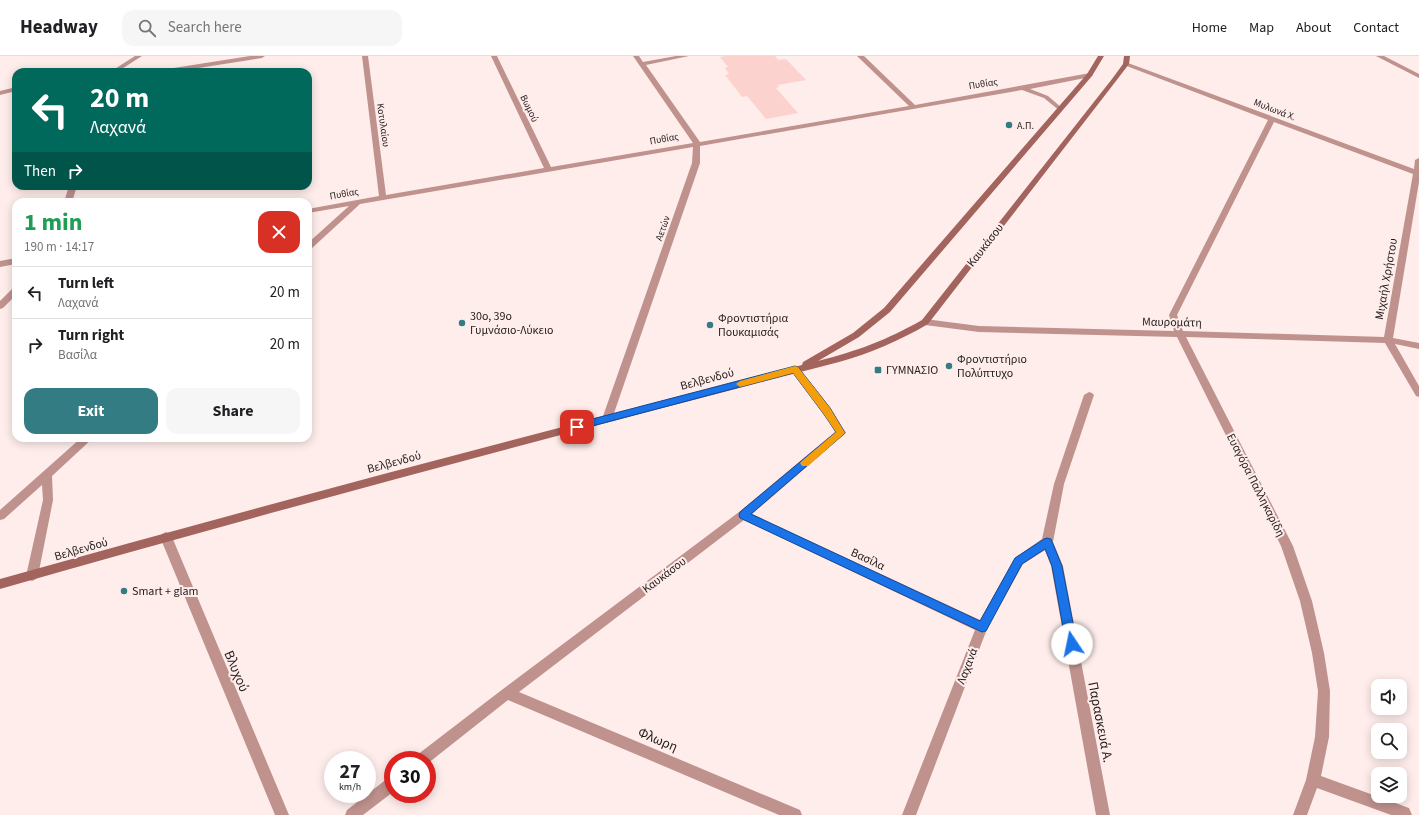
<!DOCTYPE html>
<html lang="en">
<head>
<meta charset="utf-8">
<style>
  body { margin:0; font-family:"Source Sans 3",sans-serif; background:#f6f6f6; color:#202124; height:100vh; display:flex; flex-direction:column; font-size:15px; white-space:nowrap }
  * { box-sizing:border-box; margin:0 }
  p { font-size:13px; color:#757577 }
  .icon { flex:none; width:22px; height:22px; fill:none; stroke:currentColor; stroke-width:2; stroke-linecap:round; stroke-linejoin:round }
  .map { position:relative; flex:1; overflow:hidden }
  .panel { position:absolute; left:12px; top:142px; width:300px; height:244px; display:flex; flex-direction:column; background:#fff; border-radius:12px; box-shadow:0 2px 10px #0003 }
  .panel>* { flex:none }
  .top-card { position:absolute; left:12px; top:12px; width:300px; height:122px; border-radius:12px; box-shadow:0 2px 10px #0003; background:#00695c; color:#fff; overflow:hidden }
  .controls { position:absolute; left:1371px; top:623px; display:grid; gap:8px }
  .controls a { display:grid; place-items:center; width:36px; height:36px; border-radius:8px; background:#fff; box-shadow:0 2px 10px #0003; font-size:20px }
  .speed { position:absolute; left:324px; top:695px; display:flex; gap:8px; font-size:20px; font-weight:700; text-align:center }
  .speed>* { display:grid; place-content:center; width:52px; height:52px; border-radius:50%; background:#fff; box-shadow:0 2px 10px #0003; line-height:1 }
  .speed small { font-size:10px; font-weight:400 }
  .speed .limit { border:6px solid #d22; background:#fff; color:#111 }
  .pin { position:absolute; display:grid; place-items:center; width:34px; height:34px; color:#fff; margin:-17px; border-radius:8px; box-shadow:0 2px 6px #0006 }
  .me { position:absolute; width:44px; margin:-22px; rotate:349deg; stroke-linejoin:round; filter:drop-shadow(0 0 3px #0008) }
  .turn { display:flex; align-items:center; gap:14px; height:84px; padding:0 12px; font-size:18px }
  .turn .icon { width:52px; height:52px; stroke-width:2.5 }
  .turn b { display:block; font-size:28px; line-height:34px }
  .then { display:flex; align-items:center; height:38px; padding:0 12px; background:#0003; gap:8px; font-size:15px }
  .round { display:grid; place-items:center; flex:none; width:42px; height:42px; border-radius:12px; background:#f6f6f6 }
  .overview { display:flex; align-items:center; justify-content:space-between; height:68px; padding:0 12px }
  h1 { font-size:24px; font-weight:700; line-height:30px; color:#1e9e55 }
  .primary-button { display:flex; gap:8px; margin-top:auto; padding:8px 12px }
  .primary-button a { flex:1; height:46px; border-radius:12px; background:#347c84; color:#fff; font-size:16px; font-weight:700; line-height:46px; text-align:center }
  .primary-button a+a { background:#f6f6f6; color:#202124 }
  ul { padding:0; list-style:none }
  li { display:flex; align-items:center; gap:12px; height:52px; padding:0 12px; border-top:1px solid #e0e0e0 }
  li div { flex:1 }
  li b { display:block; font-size:15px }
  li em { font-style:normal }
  header { display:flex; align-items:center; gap:24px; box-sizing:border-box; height:56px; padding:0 20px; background:#fff; border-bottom:1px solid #e0e0e0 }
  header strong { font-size:19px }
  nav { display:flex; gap:22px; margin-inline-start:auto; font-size:14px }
  .search { width:280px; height:36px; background:#f6f6f6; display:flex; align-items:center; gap:10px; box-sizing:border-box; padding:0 14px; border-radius:12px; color:#757577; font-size:15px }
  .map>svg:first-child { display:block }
  .green { fill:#fcd2ce }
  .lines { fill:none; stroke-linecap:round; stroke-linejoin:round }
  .street { fill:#bf928e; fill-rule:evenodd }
  .secondary { fill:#a3645e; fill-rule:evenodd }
  .route { fill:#1a73e8; stroke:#114b97 }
  .slow { fill:#f59e0b }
  .poi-dot { fill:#347c84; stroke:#feedeb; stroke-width:1.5 }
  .labels { text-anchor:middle; stroke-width:4; stroke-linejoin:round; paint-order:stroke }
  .far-street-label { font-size:10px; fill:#221c1b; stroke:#feedeb }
  .far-poi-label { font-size:10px; fill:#221c1b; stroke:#feedeb; text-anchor:start }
  .street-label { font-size:12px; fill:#221c1b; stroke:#feedeb }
  .poi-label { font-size:12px; fill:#221c1b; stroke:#feedeb; text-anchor:start }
  .near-street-label { font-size:14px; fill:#221c1b; stroke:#feedeb }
</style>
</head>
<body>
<header>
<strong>Headway</strong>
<div class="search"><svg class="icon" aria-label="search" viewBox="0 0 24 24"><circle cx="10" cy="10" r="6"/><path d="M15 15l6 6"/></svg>Search here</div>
<nav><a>Home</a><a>Map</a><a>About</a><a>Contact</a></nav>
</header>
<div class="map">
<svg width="1419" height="759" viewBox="0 0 1419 759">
  <rect width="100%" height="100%" fill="#feedeb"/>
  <path class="green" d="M726 0H775L778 4 786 3 806 24 778 29 779 31 776 32 798 57 766 63 747 40 742 41 725 19 729 18 725 12 728 11 720 1Z"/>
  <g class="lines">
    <g class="street">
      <path d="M135 0H142L117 16H110Z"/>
      <path d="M250 0H265L262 2 173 16H158L161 14Z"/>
      <path d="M362 0H368L386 139 544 112 491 0H497L551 111 693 87 633 0H639L643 6 676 0H689L646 9 700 86 909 50 857 0H864L915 49 1090 17 1093 19 1090 21 1030 33 1048 40 1062 52V54L1060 55 1044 42 1022 34 700 90V107L612 363 610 366H604L602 363 692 107 693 91 360 148 311 193H308V187L349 150 308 157V153L379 140Z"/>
      <path d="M1376 0H1384L1419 18V22Z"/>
      <path d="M1124 7H1128L1414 113 1415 104 1419 102V126L1393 282 1419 287V293L1395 288 1419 330V341L1416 340 1385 287 1186 281 1293 490 1312 545 1324 597 1330 635 1329 681 1321 720 1409 752 1412 759H1391L1317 732 1307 759H1293L1306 724 1315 681 1318 635 1312 597 1300 545 1281 490 1177 281 979 276 925 269 921 266 925 263 979 270 1174 275 1169 259 1268 64 1124 9ZM1274 66 1413 118 1384 281 1183 275 1177 259Z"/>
      <path d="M16 31V35L0 39V35Z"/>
      <path d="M69 130H77L72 146H64Z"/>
      <path d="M16 202V208L0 211V205Z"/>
      <path d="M16 231V239L3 252 0 253V245L13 232Z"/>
      <path d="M795 310 798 311 830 351 846 377 752 458 980 564 1015 502 1042 483 1054 428 1084 339 1089 336 1092 337 1094 339 1064 428 1053 486 1063 510 1110 759H1096L1051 510 1045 494 1023 508 987 573 916 759H902L975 574 744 464 519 636 800 754 802 759H779L508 644 427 708V704H415L417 699 503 633 739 456 835 376 824 357 792 315 790 313Z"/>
      <path d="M81 382H93L52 420 53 444 38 520 36 523 32 525 28 523 26 520 43 444 42 429 4 463 0 464V454Z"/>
      <path d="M166 476 170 478 172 481 289 759H275L160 481 162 478Z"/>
      <path d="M393 720V736L363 759H345L347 754 388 722Z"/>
    </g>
    <path class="secondary" d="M1098 0H1104L1092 20 890 256 859 281 818 305C857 295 887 284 922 264L1112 23 1123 8 1124 0H1130L1129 8 1116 25 928 268C899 285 871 297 839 306 559 379 279 453 0 533V523C266 448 534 378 802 309L803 306 853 277 884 252 1087 18Z"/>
  </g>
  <path class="route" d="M795 310 798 311 830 352 845 377 751 458 980 565 1015 502 1044 483 1047 482 1051 483 1062 510 1077 588 1076 591 1072 593 1068 591 1066 588 1052 510 1045 493 1022 508 986 575 982 576 740 462 739 459 740 456 836 376 823 357 793 317 577 374 572 371 577 367Z"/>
  <path class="slow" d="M795 310 798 311 830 352 845 377 808 410H802L800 407 802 405 836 376 823 357 793 317 740 331 736 328 740 325Z"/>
  <g class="poi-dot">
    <circle cx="1009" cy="69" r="4"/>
    <circle cx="462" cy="267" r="4"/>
    <circle cx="710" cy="269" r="4"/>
    <circle cx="949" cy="310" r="4"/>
    <rect x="874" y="310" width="8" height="8" rx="2"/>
    <circle cx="124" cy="535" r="4"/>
  </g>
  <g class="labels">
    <g class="far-street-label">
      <text transform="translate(983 27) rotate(-9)" y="4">Πυθίας</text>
      <text transform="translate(530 52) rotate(64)" y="4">Βωμού</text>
      <text transform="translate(1275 53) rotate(21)" y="4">Μυλωνά Χ.</text>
      <text transform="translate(384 69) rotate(82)" y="4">Κοτυλαίου</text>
      <text transform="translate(664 82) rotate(-10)" y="4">Πυθίας</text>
      <text transform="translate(344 137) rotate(-10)" y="4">Πυθίας</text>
      <text transform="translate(662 172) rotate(-71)" y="4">Αετών</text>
    </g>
    <g class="far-poi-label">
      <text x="1017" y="73">Α.Π.</text>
    </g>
    <g class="street-label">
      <text transform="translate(985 189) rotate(-52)" y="4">Καυκάσου</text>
      <text transform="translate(1386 223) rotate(-80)" y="4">Μιχαήλ Χρήστου</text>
      <text transform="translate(1172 266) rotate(1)" y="4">Μαυρομάτη</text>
      <text transform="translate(707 323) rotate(-15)" y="4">Βελβενδού</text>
      <text transform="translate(394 406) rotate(-15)" y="4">Βελβενδού</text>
      <text transform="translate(1256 429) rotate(63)" y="4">Ευαγόρα Παλληκαρίδη</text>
      <text transform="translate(81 493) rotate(-16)" y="4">Βελβενδού</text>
      <text transform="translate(868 503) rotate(25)" y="4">Βασίλα</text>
      <text transform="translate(664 519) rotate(-37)" y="4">Καυκάσου</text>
      <text transform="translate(967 610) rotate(-69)" y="4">Λαχανά</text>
    </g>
    <g class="poi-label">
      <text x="470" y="264">30ο, 39ο<tspan x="470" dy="14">Γυμνάσιο-Λύκειο</tspan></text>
      <text x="718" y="266">Φροντιστήρια<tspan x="718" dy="14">Πουκαμισάς</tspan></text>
      <text x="957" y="307">Φροντιστήριο<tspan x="957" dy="14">Πολύπτυχο</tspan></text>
      <text x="886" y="318">ΓΥΜΝΑΣΙΟ</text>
      <text x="132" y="539">Smart + glam</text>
    </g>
    <g class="near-street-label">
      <text transform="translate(237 615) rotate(67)" y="5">Βλυχού</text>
      <text transform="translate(1101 666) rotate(79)" y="5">Παρασκευά Α.</text>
      <text transform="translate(658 683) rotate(23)" y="5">Φλωρη</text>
    </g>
  </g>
</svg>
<div class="controls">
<a><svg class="icon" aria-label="sound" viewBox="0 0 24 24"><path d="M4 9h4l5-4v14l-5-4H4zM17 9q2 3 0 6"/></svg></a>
<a><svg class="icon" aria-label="search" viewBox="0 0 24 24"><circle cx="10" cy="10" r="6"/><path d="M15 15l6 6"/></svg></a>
<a><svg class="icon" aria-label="layers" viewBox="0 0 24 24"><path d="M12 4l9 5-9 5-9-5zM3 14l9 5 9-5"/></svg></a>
</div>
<div class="speed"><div>27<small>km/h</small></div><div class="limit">30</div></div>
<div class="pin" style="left:577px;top:371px;background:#d93025"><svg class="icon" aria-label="arrive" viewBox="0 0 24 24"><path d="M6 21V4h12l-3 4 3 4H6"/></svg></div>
<svg class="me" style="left:1072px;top:588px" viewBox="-20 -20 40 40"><circle r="19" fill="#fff"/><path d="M0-13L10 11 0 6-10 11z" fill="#1a73e8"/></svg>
<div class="top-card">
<div class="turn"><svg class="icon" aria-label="left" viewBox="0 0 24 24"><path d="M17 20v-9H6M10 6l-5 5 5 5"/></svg><div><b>20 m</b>Λαχανά</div></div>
<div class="then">Then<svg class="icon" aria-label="right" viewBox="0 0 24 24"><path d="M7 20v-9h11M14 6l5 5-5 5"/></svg></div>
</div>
<section class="panel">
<div class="overview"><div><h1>1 min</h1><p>190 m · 14:17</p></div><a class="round" style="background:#d93025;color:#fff"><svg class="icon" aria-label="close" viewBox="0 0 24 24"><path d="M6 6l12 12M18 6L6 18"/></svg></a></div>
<ul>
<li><svg class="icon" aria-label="left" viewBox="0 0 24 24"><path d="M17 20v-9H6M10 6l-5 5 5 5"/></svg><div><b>Turn left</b><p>Λαχανά</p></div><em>20 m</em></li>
<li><svg class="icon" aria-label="right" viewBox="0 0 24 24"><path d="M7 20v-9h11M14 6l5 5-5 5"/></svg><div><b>Turn right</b><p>Βασίλα</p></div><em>20 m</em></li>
</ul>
<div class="primary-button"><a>Exit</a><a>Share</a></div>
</section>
</div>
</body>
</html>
